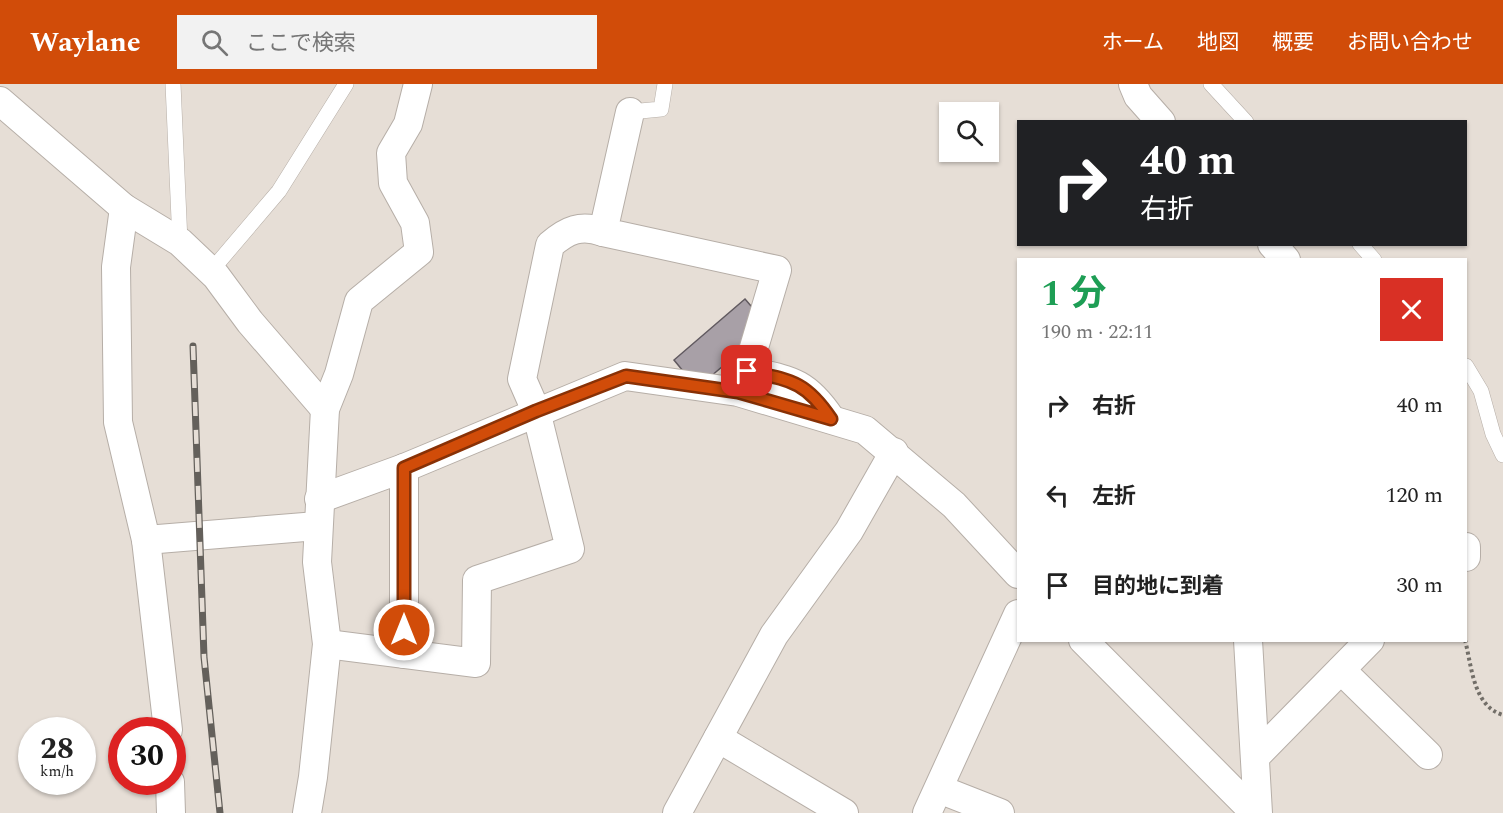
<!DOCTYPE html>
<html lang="ja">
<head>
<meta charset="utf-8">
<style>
  body { margin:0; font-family:Spectral,"Noto Sans JP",serif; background:#f2f2f2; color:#222; height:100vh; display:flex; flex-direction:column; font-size:22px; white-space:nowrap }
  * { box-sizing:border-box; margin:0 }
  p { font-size:20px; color:#767676 }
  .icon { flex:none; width:33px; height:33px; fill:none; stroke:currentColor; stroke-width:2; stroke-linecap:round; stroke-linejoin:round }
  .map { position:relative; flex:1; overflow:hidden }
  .drawer { position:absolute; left:1017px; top:174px; width:450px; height:384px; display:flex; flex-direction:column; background:#fff; border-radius:0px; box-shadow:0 2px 4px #0004 }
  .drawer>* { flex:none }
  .banner { position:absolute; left:1017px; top:36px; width:450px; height:126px; border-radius:0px; box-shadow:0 2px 4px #0004; background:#202124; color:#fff; overflow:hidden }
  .controls { position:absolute; left:939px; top:18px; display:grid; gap:12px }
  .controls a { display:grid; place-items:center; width:60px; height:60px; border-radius:0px; background:#fff; box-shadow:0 2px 4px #0004; font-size:30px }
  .speed { position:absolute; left:18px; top:633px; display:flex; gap:12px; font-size:30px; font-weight:700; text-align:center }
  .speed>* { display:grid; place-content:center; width:78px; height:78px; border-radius:50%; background:#fff; box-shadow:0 2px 4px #0004; line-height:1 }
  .speed small { font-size:15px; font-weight:400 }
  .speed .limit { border:9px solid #d22; background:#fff; color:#111 }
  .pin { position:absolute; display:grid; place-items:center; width:51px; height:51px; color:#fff; margin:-26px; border-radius:12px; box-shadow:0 3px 9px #0006 }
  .me { position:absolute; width:66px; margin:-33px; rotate:0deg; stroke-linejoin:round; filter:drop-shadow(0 0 4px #0008) }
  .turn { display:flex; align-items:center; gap:21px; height:126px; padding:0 24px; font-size:27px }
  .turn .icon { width:78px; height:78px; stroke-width:2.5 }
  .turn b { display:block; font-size:42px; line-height:51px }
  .round { display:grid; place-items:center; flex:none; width:63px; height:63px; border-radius:0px; background:#f2f2f2 }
  .head { display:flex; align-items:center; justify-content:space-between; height:102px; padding:0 24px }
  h1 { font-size:36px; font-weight:700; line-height:45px; color:#1e9e55 }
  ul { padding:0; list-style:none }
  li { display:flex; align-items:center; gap:18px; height:90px; padding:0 24px }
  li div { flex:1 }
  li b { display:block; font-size:22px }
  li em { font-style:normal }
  header { display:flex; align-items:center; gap:36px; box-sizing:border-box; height:84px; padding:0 30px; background:#d14c09; color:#fff }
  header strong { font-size:28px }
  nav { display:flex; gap:33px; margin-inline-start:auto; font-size:21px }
  .search { width:420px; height:54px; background:#f2f2f2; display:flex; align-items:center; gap:15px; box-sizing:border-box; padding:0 21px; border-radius:0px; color:#767676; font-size:22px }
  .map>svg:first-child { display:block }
  .building { fill:#a8a0a7; stroke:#615a60; stroke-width:1.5 }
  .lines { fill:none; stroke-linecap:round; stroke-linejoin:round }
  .service-casing { stroke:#b6aea7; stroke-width:16 }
  .minor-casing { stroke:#b6aea7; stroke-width:30 }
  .path { stroke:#726e68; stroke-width:4; stroke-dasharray:3 3; stroke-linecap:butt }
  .service { stroke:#fff; stroke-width:15 }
  .minor { stroke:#fff; stroke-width:28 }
  .rail-casing { stroke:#64605b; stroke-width:7 }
  .rail { stroke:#e6ded6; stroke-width:4.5; stroke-dasharray:14; stroke-linecap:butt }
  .route-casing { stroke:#883106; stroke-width:15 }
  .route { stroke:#d14c09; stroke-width:10 }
</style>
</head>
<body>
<header>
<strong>Waylane</strong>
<div class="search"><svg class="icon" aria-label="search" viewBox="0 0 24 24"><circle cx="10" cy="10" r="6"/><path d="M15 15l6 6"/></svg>ここで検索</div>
<nav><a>ホーム</a><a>地図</a><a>概要</a><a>お問い合わせ</a></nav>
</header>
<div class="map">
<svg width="1503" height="729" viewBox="0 0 1503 729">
  <rect width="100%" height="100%" fill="#e6ded6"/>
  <path class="building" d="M745 215 769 243 697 304 674 276Z"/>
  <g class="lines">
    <defs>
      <g id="service">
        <path d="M173 0 180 158"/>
        <path d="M1211 0 1246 38"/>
        <path d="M630 28 661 25 665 0"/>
        <path d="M1360 160 1374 176"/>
        <path d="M211 187 279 107 346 0"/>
        <path d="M1466 282 1481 307 1493 350 1503 371"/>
      </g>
      <g id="minor">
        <path d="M1133 0 1138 12 1161 38"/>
        <path d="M0 17 124 124 180 158 216 192 250 238 325 325"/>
        <path d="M630 28 603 148 777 186 747 287C789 296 805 296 831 335"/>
        <path d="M124 124 116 183 118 338 146 456 168 646"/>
        <path d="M1272 160 1286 176"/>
        <path d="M404 384V570"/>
        <path d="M319 415 404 384 625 292 738 308 865 346 954 421 1018 490"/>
        <path d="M146 456 317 442"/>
        <path d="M1466 463V473"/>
        <path d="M1083 556 1255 729"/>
        <path d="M1248 556 1258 729"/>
        <path d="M327 560 476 579 477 496 570 465 536 327 522 295 550 161C567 146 581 140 603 148"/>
        <path d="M1341 586 1428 671"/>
        <path d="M718 654 844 729"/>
        <path d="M1255 673 1370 556"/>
        <path d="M170 698 171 729"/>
        <path d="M939 705 1000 729"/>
        <path d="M307 729 313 693 327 560 317 478 325 325 339 290 359 217 419 168 415 139 393 99 391 69 408 40 418 0"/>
        <path d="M677 729 774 551 849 447 894 368"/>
        <path d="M927 729 1018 530"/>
      </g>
    </defs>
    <use href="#service" class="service-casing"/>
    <use href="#minor" class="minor-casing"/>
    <path class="path" d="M1465 556C1472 583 1473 622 1503 631"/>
    <use href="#service" class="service"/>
    <use href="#minor" class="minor"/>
    <defs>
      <path id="rail" d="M193 262 204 573 220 729"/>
    </defs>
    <use href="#rail" class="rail-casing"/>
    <use href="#rail" class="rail"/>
  </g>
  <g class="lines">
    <defs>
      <path id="route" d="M404 546V384L536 327 626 292 738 308 831 335C805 296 789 296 747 287"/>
    </defs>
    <use href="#route" class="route-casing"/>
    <use href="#route" class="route"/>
  </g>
</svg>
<div class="controls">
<a><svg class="icon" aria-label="search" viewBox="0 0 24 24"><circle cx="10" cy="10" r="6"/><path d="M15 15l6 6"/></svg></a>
</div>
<div class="speed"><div>28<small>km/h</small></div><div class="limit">30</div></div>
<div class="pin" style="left:747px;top:287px;background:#d93025"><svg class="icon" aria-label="arrive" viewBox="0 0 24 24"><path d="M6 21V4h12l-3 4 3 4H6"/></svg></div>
<svg class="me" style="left:404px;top:546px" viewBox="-20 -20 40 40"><circle r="17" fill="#d14c09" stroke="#fff" stroke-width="3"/><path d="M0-11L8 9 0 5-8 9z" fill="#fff"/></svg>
<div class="banner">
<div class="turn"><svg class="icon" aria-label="right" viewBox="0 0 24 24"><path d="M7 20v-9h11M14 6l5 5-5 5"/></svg><div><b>40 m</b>右折</div></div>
</div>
<section class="drawer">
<div class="head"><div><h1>1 分</h1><p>190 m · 22:11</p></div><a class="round" style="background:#d93025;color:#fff"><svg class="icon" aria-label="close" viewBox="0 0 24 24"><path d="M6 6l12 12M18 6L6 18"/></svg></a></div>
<ul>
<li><svg class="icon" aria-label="right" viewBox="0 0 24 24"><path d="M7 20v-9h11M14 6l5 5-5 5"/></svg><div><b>右折</b></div><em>40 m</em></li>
<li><svg class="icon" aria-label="left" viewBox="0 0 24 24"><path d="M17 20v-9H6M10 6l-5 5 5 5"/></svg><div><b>左折</b></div><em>120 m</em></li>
<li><svg class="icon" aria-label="arrive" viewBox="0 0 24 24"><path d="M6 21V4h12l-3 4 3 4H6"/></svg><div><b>目的地に到着</b></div><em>30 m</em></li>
</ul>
</section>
</div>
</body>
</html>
